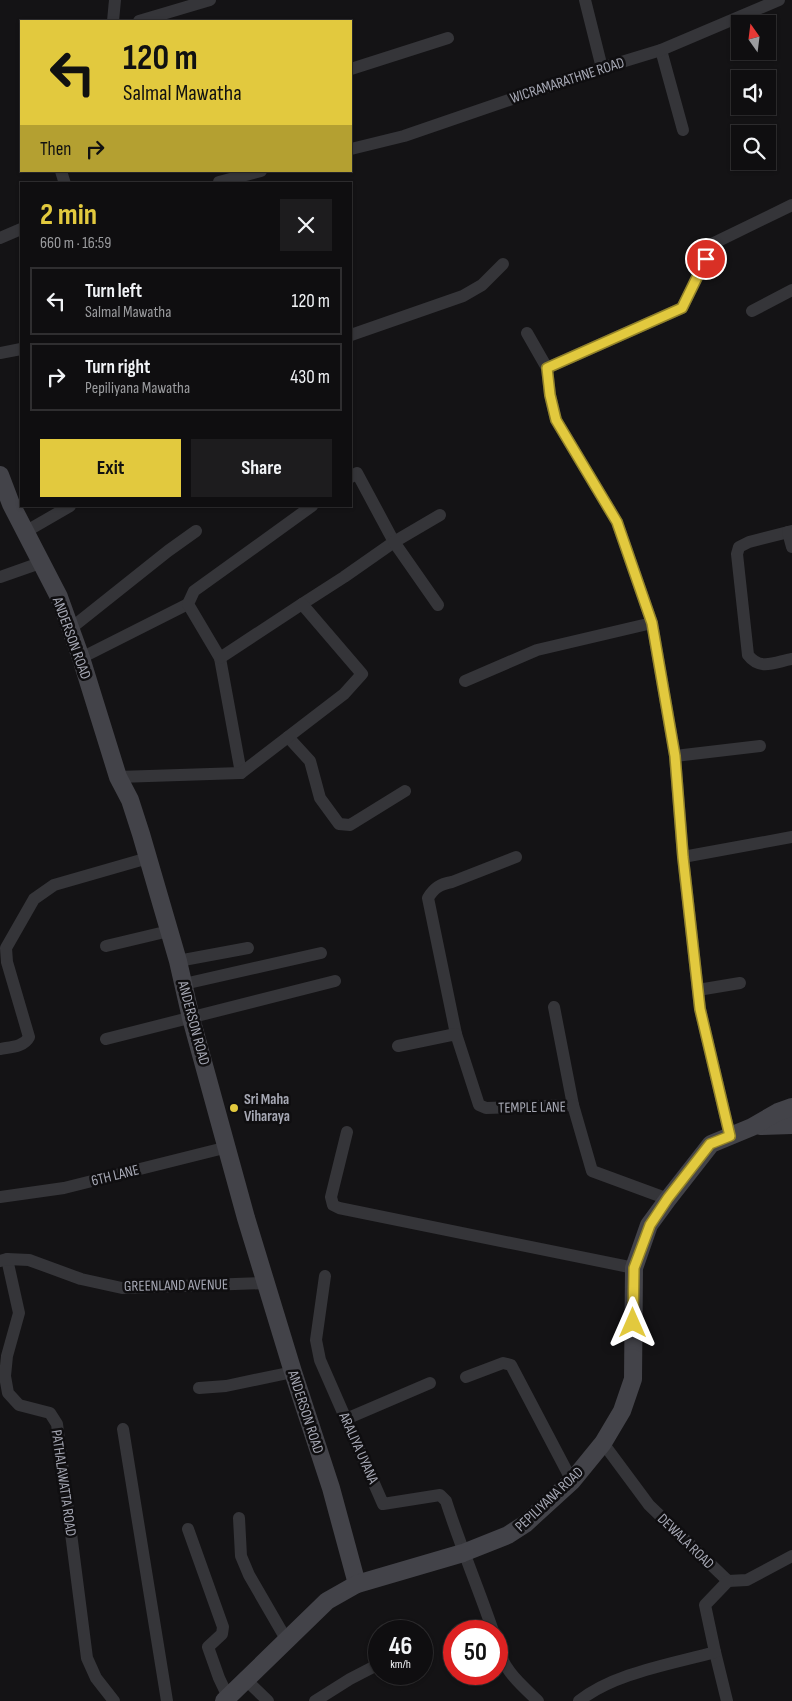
<!DOCTYPE html>
<html lang="en">
<head>
<meta charset="utf-8">
<style>
  body { margin:0; font-family:"Sofia Sans Condensed",sans-serif; background:#1d1c1e; color:#f1f3f6; height:100vh; display:flex; flex-direction:column; font-size:19px; white-space:nowrap }
  * { box-sizing:border-box; margin:0 }
  p { font-size:16px; color:#9b9c9f }
  .icon { flex:none; width:28px; height:28px; fill:none; stroke:currentColor; stroke-width:2; stroke-linecap:round; stroke-linejoin:round }
  .map { position:relative; flex:1; overflow:hidden }
  .sheet { position:absolute; left:20px; top:182px; width:332px; height:325px; display:flex; flex-direction:column; background:#0f0e10; border-radius:0px; box-shadow:0 1px 4px #0004,0 0 0 1px #2f2e30 }
  .sheet>* { flex:none }
  .hud { position:absolute; left:20px; top:20px; width:332px; height:152px; border-radius:0px; box-shadow:0 1px 4px #0004,0 0 0 1px #2f2e30; background:#e2c93e; color:#111; overflow:hidden }
  .needle { width:32px; rotate:346deg }
  .fabs { position:absolute; left:731px; top:15px; display:grid; gap:10px }
  .fabs a { display:grid; place-items:center; width:45px; height:45px; border-radius:0px; background:#0f0e10; box-shadow:0 1px 4px #0004,0 0 0 1px #2f2e30; font-size:25px }
  .speed { position:absolute; left:368px; top:1620px; display:flex; gap:10px; font-size:25px; font-weight:700; text-align:center }
  .speed>* { display:grid; place-content:center; width:65px; height:65px; border-radius:50%; background:#0f0e10; box-shadow:0 1px 4px #0004,0 0 0 1px #2f2e30; line-height:1 }
  .speed small { font-size:12px; font-weight:400 }
  .speed .limit { border:8px solid #d22; background:#fff; color:#111 }
  .pin { position:absolute; display:grid; place-items:center; width:42px; height:42px; color:#fff; margin:-21px; border:2px solid #fff; border-radius:50%; box-shadow:0 1px 5px #0007 }
  .me { position:absolute; width:55px; margin:-28px; rotate:0deg; stroke-linejoin:round; filter:drop-shadow(0 0 4px #0008) }
  .turn { display:flex; align-items:center; gap:18px; height:105px; padding:0 20px; font-size:22px }
  .turn .icon { width:65px; height:65px; stroke-width:2.5 }
  .turn b { display:block; font-size:35px; line-height:42px }
  .then { display:flex; align-items:center; height:48px; padding:0 20px; background:#0003; gap:10px; font-size:19px }
  .round { display:grid; place-items:center; flex:none; width:52px; height:52px; border-radius:0px; background:#1d1c1e }
  .headline { display:flex; align-items:center; justify-content:space-between; height:85px; padding:0 20px }
  h1 { font-size:30px; font-weight:700; line-height:38px; color:#e2c93e }
  .primary-button { display:flex; gap:10px; margin-top:auto; padding:10px 20px }
  .primary-button a { flex:1; height:58px; border-radius:0px; background:#e2c93e; color:#111; font-size:20px; font-weight:700; line-height:58px; text-align:center }
  .primary-button a+a { background:#1d1c1e; color:#f1f3f6 }
  ul { padding:0; list-style:none }
  li { display:flex; align-items:center; gap:15px; height:68px; margin:0 10px 8px; padding:0 10px; border:2px solid #2f2e30; border-radius:0px }
  li div { flex:1 }
  li b { display:block; font-size:19px }
  li em { font-style:normal }
  .map>svg:first-child { display:block }
  .lines { fill:none; stroke-linecap:round; stroke-linejoin:round }
  .minor { stroke:#353539; stroke-width:12 }
  .secondary { stroke:#434349; stroke-width:18 }
  .route-casing { stroke:#938328; stroke-width:12 }
  .route { stroke:#e2c93e; stroke-width:9 }
  .poi-dot { fill:#e2c93e; stroke:#0f0e10; stroke-width:2 }
  .labels { text-anchor:middle; stroke-width:5; stroke-linejoin:round; paint-order:stroke }
  .street-label { font-size:15px; fill:#a6a8b4; stroke:#0f0e10 }
  .poi-label { font-size:15px; font-weight:bold; fill:#a6a8b4; stroke:#0f0e10; text-anchor:start }
</style>
</head>
<body>
<div class="map">
<svg width="792" height="1701" viewBox="0 0 792 1701">
  <rect width="100%" height="100%" fill="#141315"/>
  <g class="lines">
    <g class="minor">
      <path d="M585 0 602 68"/>
      <path d="M113 21 115 0"/>
      <path d="M139 21 210 0"/>
      <path d="M661 50 683 130"/>
      <path d="M351 69 448 38"/>
      <path d="M351 149 404 136 602 68 661 50 779 0"/>
      <path d="M61 171 65 184"/>
      <path d="M219 184V182L261 171"/>
      <path d="M0 238 21 229"/>
      <path d="M752 311 792 290"/>
      <path d="M527 333 547 368 550 395 556 420 617 522 652 623 675 756 683 857 700 1009 730 1136"/>
      <path d="M351 335 463 296 482 285 503 264"/>
      <path d="M0 353 21 349"/>
      <path d="M547 368 682 308 714 243 792 205"/>
      <path d="M792 531 749 542 739 547 737 554 748 655C760 671 775 662 792 659"/>
      <path d="M25 532 70 506"/>
      <path d="M788 532 792 547"/>
      <path d="M0 577 40 563"/>
      <path d="M302 604 344 577 394 542 357 473 351 477"/>
      <path d="M438 605 394 542 440 515"/>
      <path d="M70 629 168 551 196 531"/>
      <path d="M81 658 188 604"/>
      <path d="M220 658 241 773"/>
      <path d="M465 681 537 650 652 623"/>
      <path d="M288 737 310 761 320 798 339 824 350 825 405 791"/>
      <path d="M675 756 760 746"/>
      <path d="M118 777 241 773 344 694 362 674 302 604 220 658 188 604 194 591 312 506"/>
      <path d="M683 857 792 837"/>
      <path d="M106 946 169 931"/>
      <path d="M178 961 248 948"/>
      <path d="M184 984 321 953"/>
      <path d="M698 990 740 983"/>
      <path d="M554 1007 573 1105"/>
      <path d="M456 1034 428 898C434 888 440 884 452 882L516 857"/>
      <path d="M106 1039 335 981"/>
      <path d="M398 1046 456 1034 479 1105 486 1108 573 1105 592 1171 668 1199"/>
      <path d="M0 1049C10 1047 24 1047 29 1037L7 962 6 948 34 899 54 885 148 858"/>
      <path d="M347 1132 331 1197 333 1205 339 1208 634 1268"/>
      <path d="M0 1197 64 1188 228 1147"/>
      <path d="M7 1259 19 1313 7 1356 5 1376 8 1393 19 1405 50 1413 57 1424 87 1658 96 1678 114 1701"/>
      <path d="M0 1261 7 1259 29 1260 81 1279 122 1288 266 1283"/>
      <path d="M325 1276 316 1340 320 1360 383 1504 440 1495 446 1501C460 1545 478 1587 493 1631"/>
      <path d="M466 1377 503 1363 511 1365 572 1481"/>
      <path d="M199 1388 226 1386 293 1372"/>
      <path d="M346 1419 430 1383"/>
      <path d="M123 1429 167 1701"/>
      <path d="M603 1443 649 1505 728 1581 747 1580 792 1556"/>
      <path d="M239 1518 241 1556 249 1575 286 1639"/>
      <path d="M188 1529 223 1627 222 1634 208 1647 219 1678 228 1697"/>
      <path d="M496 1642C503 1670 518 1682 538 1701"/>
      <path d="M715 1652 727 1701"/>
      <path d="M245 1679 268 1701"/>
      <path d="M315 1701 350 1679 379 1664"/>
      <path d="M579 1701C614 1673 672 1664 715 1652L705 1605 728 1581"/>
    </g>
    <g class="secondary">
      <path d="M0 475 11 504 59 597 81 658 118 777 130 800 141 834 178 961 191 1018 246 1218 293 1372 331 1488 357 1584"/>
      <path d="M760 1126 792 1125"/>
      <path d="M224 1701 327 1601 357 1584 463 1553 508 1535 525 1524 572 1481 603 1443 622 1411 633 1379 634 1268 649 1225 668 1199 711 1144 752 1127 778 1112 792 1107"/>
    </g>
  </g>
  <g class="lines">
    <defs>
      <path id="route" d="M633 1323 634 1268 650 1225 668 1198 710 1144 730 1136 700 1009 683 857 675 756 652 623 617 522 556 420 550 395 547 368 682 308 706 259"/>
    </defs>
    <use href="#route" class="route-casing"/>
    <use href="#route" class="route"/>
  </g>
  <circle class="poi-dot" cx="234" cy="1108" r="5"/>
  <g class="labels">
    <g class="street-label">
      <text transform="translate(567 80) rotate(-18)" y="5">WICRAMARATHNE ROAD</text>
      <text transform="translate(72 638) rotate(70)" y="5">ANDERSON ROAD</text>
      <text transform="translate(194 1023) rotate(75)" y="5">ANDERSON ROAD</text>
      <text transform="translate(532 1107) rotate(-1)" y="5">TEMPLE LANE</text>
      <text transform="translate(115 1175) rotate(-14)" y="5">6TH LANE</text>
      <text transform="translate(176 1285) rotate(-1)" y="5">GREENLAND AVENUE</text>
      <text transform="translate(306 1412) rotate(72)" y="5">ANDERSON ROAD</text>
      <text transform="translate(359 1448) rotate(66)" y="5">ARALIYA UYANA</text>
      <text transform="translate(64 1483) rotate(82)" y="5">PATHALAWATTA ROAD</text>
      <text transform="translate(549 1499) rotate(-43)" y="5">PEPILIYANA ROAD</text>
      <text transform="translate(686 1541) rotate(44)" y="5">DEWALA ROAD</text>
    </g>
    <g class="poi-label">
      <text x="244" y="1104">Sri Maha<tspan x="244" dy="17">Viharaya</tspan></text>
    </g>
  </g>
</svg>
<div class="fabs">
<a><svg class="needle" viewBox="-14 -14 28 28"><path d="M0-13l5 13h-10z" fill="#e53935"/><path d="M0 13l5-13h-10z" fill="#9b9c9f"/></svg></a>
<a><svg class="icon" aria-label="sound" viewBox="0 0 24 24"><path d="M4 9h4l5-4v14l-5-4H4zM17 9q2 3 0 6"/></svg></a>
<a><svg class="icon" aria-label="search" viewBox="0 0 24 24"><circle cx="10" cy="10" r="6"/><path d="M15 15l6 6"/></svg></a>
</div>
<div class="speed"><div>46<small>km/h</small></div><div class="limit">50</div></div>
<div class="pin" style="left:706px;top:259px;background:#d93025"><svg class="icon" aria-label="arrive" viewBox="0 0 24 24"><path d="M6 21V4h12l-3 4 3 4H6"/></svg></div>
<svg class="me" style="left:633px;top:1323px" viewBox="-20 -20 40 40"><path d="M0-17L14 15 0 8-14 15z" fill="#e2c93e" stroke="#fff" stroke-width="4"/></svg>
<div class="hud">
<div class="turn"><svg class="icon" aria-label="left" viewBox="0 0 24 24"><path d="M17 20v-9H6M10 6l-5 5 5 5"/></svg><div><b>120 m</b>Salmal Mawatha</div></div>
<div class="then">Then<svg class="icon" aria-label="right" viewBox="0 0 24 24"><path d="M7 20v-9h11M14 6l5 5-5 5"/></svg></div>
</div>
<section class="sheet">
<div class="headline"><div><h1>2 min</h1><p>660 m · 16:59</p></div><a class="round"><svg class="icon" aria-label="close" viewBox="0 0 24 24"><path d="M6 6l12 12M18 6L6 18"/></svg></a></div>
<ul>
<li><svg class="icon" aria-label="left" viewBox="0 0 24 24"><path d="M17 20v-9H6M10 6l-5 5 5 5"/></svg><div><b>Turn left</b><p>Salmal Mawatha</p></div><em>120 m</em></li>
<li><svg class="icon" aria-label="right" viewBox="0 0 24 24"><path d="M7 20v-9h11M14 6l5 5-5 5"/></svg><div><b>Turn right</b><p>Pepiliyana Mawatha</p></div><em>430 m</em></li>
</ul>
<div class="primary-button"><a>Exit</a><a>Share</a></div>
</section>
</div>
</body>
</html>
